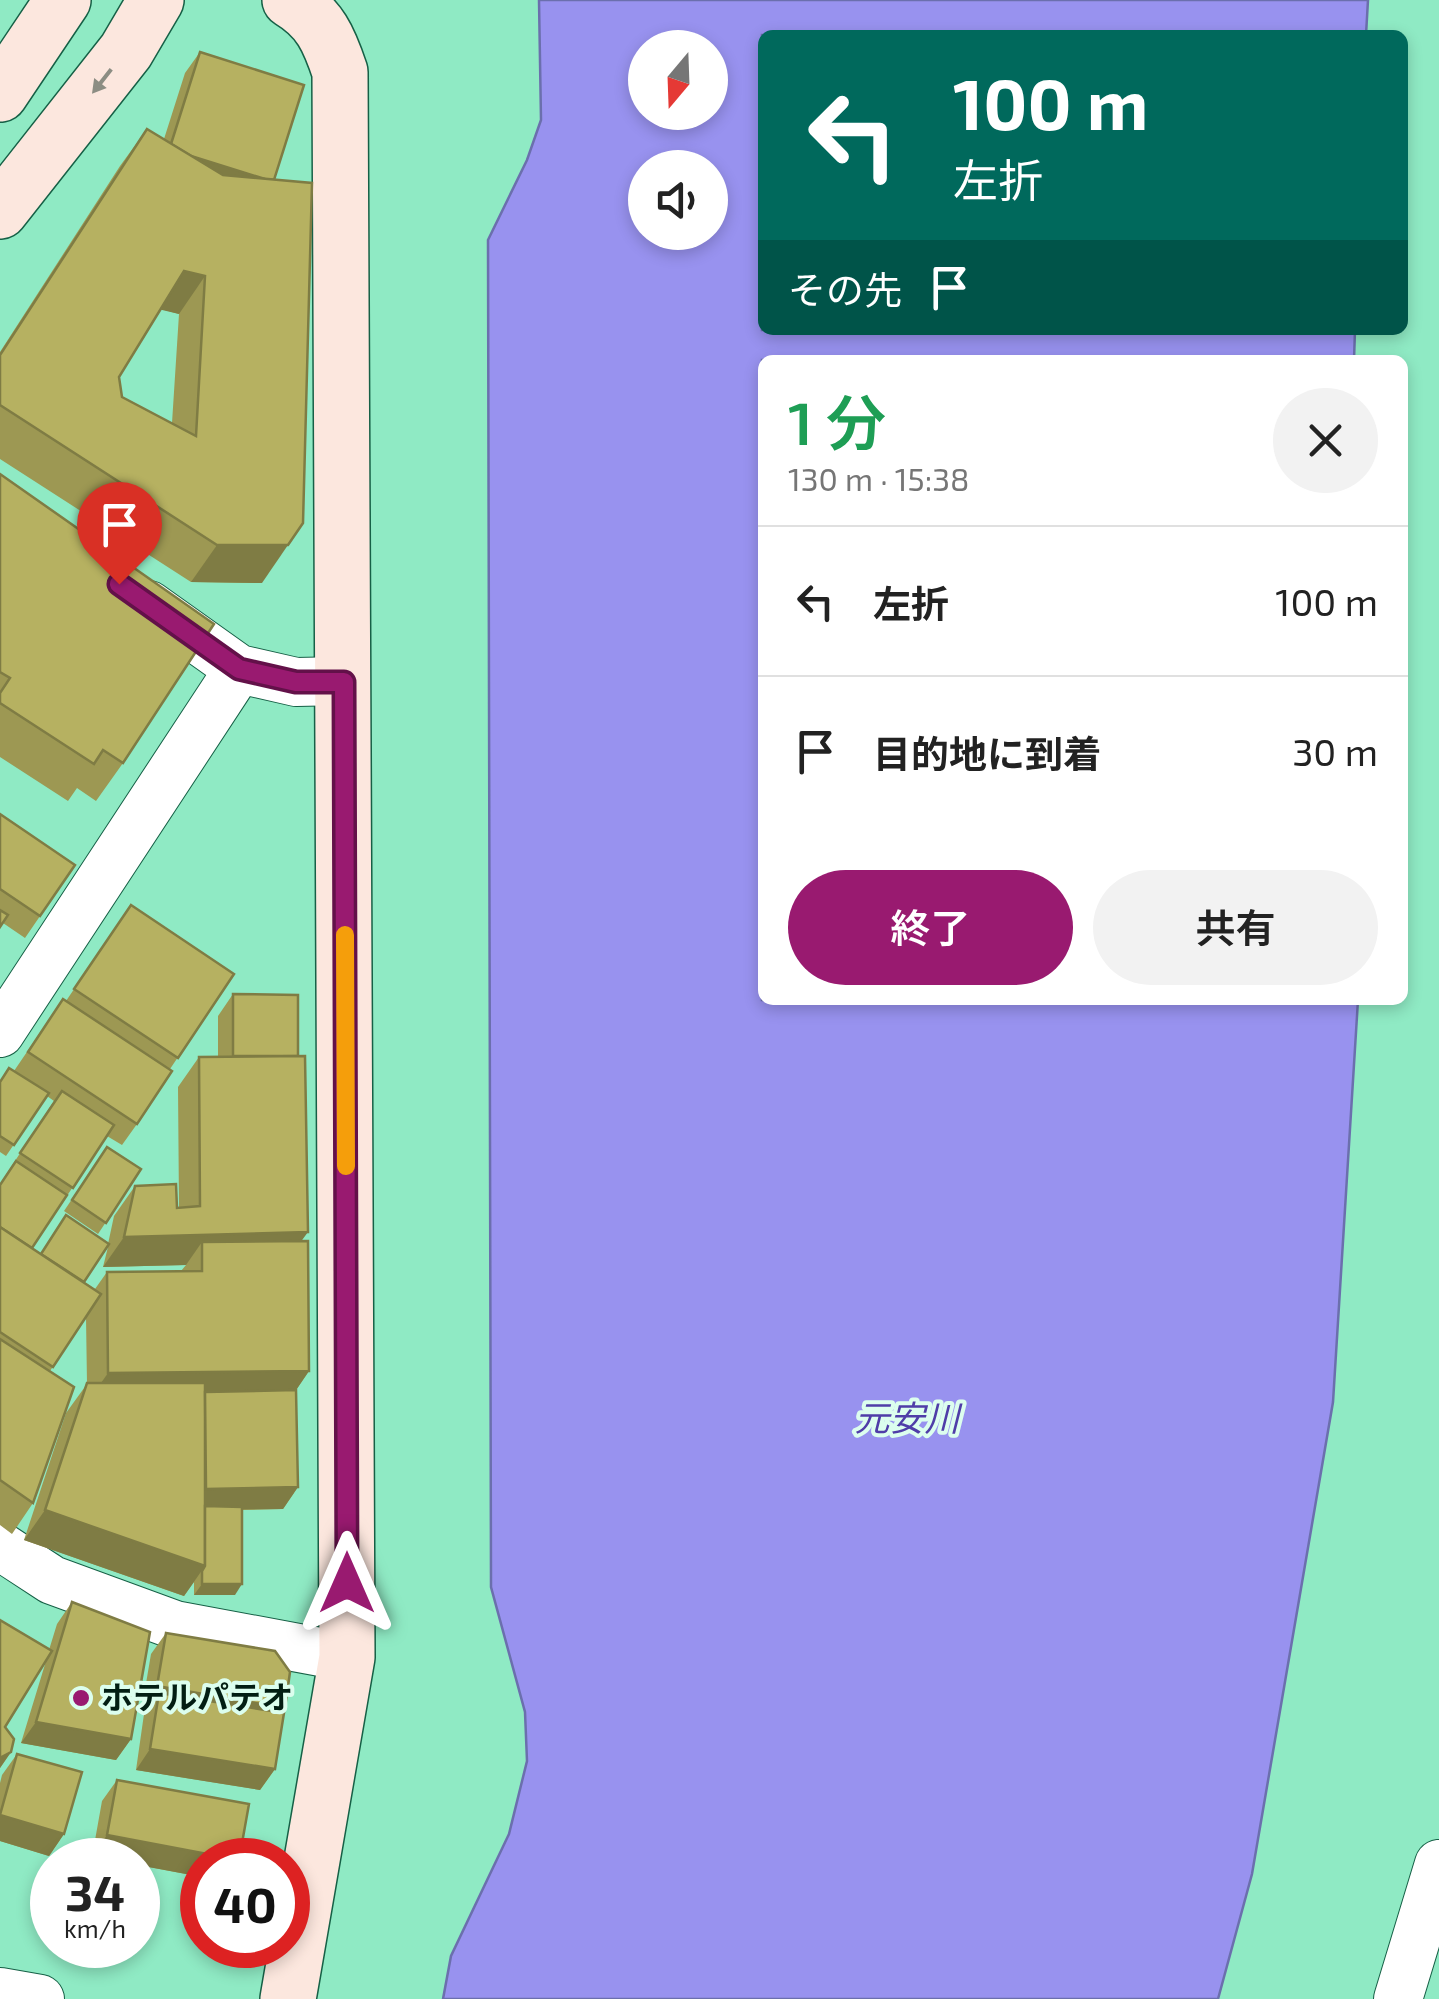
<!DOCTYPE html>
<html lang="ja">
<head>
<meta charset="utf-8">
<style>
  body { margin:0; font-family:"Exo 2","Noto Sans JP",sans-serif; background:#f2f2f2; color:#222; height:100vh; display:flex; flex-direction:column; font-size:38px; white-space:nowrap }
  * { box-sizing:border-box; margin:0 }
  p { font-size:32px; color:#767676 }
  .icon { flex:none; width:55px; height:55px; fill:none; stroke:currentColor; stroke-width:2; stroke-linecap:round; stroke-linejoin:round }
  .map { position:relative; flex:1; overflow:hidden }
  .side { position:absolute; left:758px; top:355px; width:650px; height:650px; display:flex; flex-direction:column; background:#fff; border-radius:15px; box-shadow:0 5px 15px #0003 }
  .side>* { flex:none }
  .top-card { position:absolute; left:758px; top:30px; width:650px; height:305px; border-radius:15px; box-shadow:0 5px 15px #0003; background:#00695c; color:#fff; overflow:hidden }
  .needle { width:65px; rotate:199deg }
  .fabs { position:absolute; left:628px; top:30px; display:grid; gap:20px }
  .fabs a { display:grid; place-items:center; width:100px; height:100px; border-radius:50%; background:#fff; box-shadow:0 5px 15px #0003; font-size:50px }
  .speed { position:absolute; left:30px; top:1838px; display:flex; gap:20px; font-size:50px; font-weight:700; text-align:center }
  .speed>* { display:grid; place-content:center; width:130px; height:130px; border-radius:50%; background:#fff; box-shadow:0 5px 15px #0003; line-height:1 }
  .speed small { font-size:25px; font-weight:400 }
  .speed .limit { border:15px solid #d22; background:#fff; color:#111 }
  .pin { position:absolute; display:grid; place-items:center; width:85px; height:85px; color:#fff; margin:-102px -42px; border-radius:50% 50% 50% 0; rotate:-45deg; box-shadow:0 0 10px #0007 }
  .pin .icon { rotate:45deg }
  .me { position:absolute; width:110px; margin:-55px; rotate:0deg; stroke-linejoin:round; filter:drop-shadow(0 0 8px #0008) }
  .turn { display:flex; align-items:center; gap:35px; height:210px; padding:0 30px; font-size:45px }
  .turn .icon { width:130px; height:130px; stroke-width:2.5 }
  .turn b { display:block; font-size:70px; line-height:85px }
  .then { display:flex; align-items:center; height:95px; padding:0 30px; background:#0003; gap:20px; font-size:38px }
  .round { display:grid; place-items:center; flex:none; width:105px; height:105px; border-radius:52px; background:#f2f2f2 }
  .head { display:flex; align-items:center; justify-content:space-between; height:170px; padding:0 30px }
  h1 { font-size:60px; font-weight:600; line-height:75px; color:#1e9e55 }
  .primary-button { display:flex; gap:20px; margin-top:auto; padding:20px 30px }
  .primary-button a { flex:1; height:115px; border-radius:60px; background:#991a70; color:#fff; font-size:40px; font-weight:600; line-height:115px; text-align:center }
  .primary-button a+a { background:#f2f2f2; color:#222 }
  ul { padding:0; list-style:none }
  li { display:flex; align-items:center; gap:30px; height:150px; padding:0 30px; border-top:2px solid #e0e0e0 }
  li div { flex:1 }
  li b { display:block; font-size:38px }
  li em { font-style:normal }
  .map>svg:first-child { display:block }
  .water { fill:#9892ef; stroke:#6b6fad; stroke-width:2.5; fill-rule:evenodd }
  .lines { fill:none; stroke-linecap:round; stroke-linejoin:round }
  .street-casing { stroke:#166046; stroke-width:50 }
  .secondary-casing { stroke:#166046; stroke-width:58 }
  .street { stroke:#fff; stroke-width:48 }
  .secondary { stroke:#fce7de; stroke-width:55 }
  .wall { fill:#9d9853; fill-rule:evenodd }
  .shaded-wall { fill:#7f7c44 }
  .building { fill:#b6b161; stroke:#7f7c44; stroke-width:2.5; fill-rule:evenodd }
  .oneway { fill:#8c8d83 }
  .route-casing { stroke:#631149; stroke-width:25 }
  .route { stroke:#991a70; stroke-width:18 }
  .slow { stroke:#f59e0b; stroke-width:18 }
  .poi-dot { fill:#991a70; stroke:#dcfeee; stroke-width:4 }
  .labels { text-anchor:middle; stroke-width:8; stroke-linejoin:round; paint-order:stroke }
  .poi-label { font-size:32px; font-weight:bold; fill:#021e13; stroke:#dcfeee; text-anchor:start }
  .water-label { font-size:35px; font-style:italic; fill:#4f3da8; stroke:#dcfeee }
</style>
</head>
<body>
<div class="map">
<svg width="1439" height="1999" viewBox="0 0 1439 1999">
  <rect width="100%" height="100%" fill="#8feac4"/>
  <path class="water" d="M539 0H1368L1366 35H762V330H1355L1354 360H762V1000H1358L1333 1402 1252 1874 1218 1999H443L451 1956 509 1834 527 1761 525 1712 491 1587 488 240 527 160 541 120ZM645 48H710V112H645ZM645 168H710V232H645Z"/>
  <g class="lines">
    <defs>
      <g id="street">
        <path d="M149 605 239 669 296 682 344 681"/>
        <path d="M0 1033 239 669"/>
        <path d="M0 1546 52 1580 175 1625 347 1657"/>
        <path d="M0 1992 40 1999"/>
        <path d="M1398 1999 1439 1864"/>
      </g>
      <g id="secondary">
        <path d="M0 94 63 0"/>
        <path d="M0 211 126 51 156 0"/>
        <path d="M288 1999 347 1657 340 72C329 39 320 18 290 0"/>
      </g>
    </defs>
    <use href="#street" class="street-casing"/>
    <use href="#secondary" class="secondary-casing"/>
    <use href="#street" class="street"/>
    <use href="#secondary" class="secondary"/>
  </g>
  <g class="wall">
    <path d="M200 52 274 180 262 583 191 582 0 459V352L120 166 147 129 164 139 185 73ZM161 309 179 314 172 423 122 397 119 377Z"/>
    <path d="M0 474 123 763 96 801 77 788 68 801 0 757Z"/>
    <path d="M0 814 75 865 25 938 3 923 0 927Z"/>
    <path d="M131 905 234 974 170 1069 137 1124 122 1145 107 1136 32 1248 40 1254 108 1244 114 1216 135 1186 179 1208 178 1087 199 1057H218V1016L233 994 298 1056 301 1241 309 1371 296 1390 298 1487 283 1509 242 1510 235 1595H194V1582L184 1596 24 1540 66 1413 87 1384 86 1317 50 1371 33 1503 12 1534 0 1525V1184L54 1101 47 1096 6 1156 0 1152V1081L14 1071 63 999 66 1001ZM108 1247 103 1267 186 1265 181 1271 107 1272 95 1289 84 1282Z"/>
    <path d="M107 1147 141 1169 98 1234 64 1211Z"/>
    <path d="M72 1602 131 1739 116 1760 21 1743 46 1661 5 1727 11 1752 0 1768V1620L49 1650 57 1624Z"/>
    <path d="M166 1633 285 1708 282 1712 275 1769 260 1790 136 1770 144 1714 149 1708 142 1707 151 1654Z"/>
    <path d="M17 1754 64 1834 49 1856 0 1841V1783L2 1775Z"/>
    <path d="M117 1780 202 1877 138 1865V1860L92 1857 102 1801Z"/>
  </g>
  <g class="shaded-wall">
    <path d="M169 149 274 182 154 170Z"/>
    <path d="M184 271 205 276 179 314 158 309Z"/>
    <path d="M217 545H288L262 583 191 582Z"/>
    <path d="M308 1232 286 1262 202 1242 186 1265 103 1267 124 1237Z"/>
    <path d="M309 1371 288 1402 87 1403 108 1373Z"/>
    <path d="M298 1487 283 1509 191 1510 206 1489Z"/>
    <path d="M45 1510 205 1566 184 1596 24 1540Z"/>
    <path d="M202 1584H242L235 1595H194Z"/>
    <path d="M157 1686 285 1708 270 1729 159 1693 149 1708 142 1707Z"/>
    <path d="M36 1722 131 1739 116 1760 21 1743Z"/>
    <path d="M150 1749 275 1769 260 1790 136 1770Z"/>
    <path d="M11 1752 0 1768V1758Z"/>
    <path d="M0 1815 64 1834 49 1856 0 1841Z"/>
    <path d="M107 1835 239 1860H202V1877L138 1865V1860H110L92 1857Z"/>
  </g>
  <g class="building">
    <path d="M200 52 304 85 274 180 265 179 191 156 171 144Z"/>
    <path d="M147 129 223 175 312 183 303 523 288 545H217L0 405V355ZM184 271 205 276 196 436 122 397 119 377Z"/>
    <path d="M0 474 214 624 123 763 103 750 94 764 0 703V693L10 678 0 672Z"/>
    <path d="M0 814 75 865 40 916 0 889Z"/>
    <path d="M131 905 234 974 178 1058 74 989Z"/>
    <path d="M0 910 8 915 0 927Z"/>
    <path d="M233 994 298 995V1056H233Z"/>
    <path d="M63 999 172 1071 137 1124 28 1052Z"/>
    <path d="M305 1056 308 1232 124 1237 135 1186 176 1184 177 1208 200 1206 199 1057Z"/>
    <path d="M9 1068 49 1093 14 1145 0 1136V1082Z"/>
    <path d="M62 1091 114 1125 73 1188 20 1153Z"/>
    <path d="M107 1147 141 1169 106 1223 72 1200Z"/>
    <path d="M16 1161 67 1195 32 1248 0 1227V1185Z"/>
    <path d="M66 1215 109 1244 84 1282 41 1254Z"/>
    <path d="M0 1227 101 1294 53 1367 0 1332Z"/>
    <path d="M308 1241 309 1371 108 1373 107 1272 202 1271V1242Z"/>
    <path d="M0 1339 74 1387 33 1503 0 1480Z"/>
    <path d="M87 1383H205V1566L45 1510Z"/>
    <path d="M296 1390 298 1487 206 1489 205 1392Z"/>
    <path d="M205 1506 242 1507V1584H202V1571L205 1566Z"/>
    <path d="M72 1602 150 1632 131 1739 36 1722Z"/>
    <path d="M0 1620 52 1651 5 1727 14 1739 11 1752 0 1758Z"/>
    <path d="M166 1633 275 1651 290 1672 285 1708 157 1686Z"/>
    <path d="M159 1693 284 1713 275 1769 150 1749Z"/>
    <path d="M17 1754 82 1772 64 1834 0 1815Z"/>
    <path d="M117 1780 249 1804 239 1860 107 1835Z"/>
  </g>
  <defs><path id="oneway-solid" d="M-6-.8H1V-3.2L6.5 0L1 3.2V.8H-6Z" transform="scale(2.5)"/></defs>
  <use class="oneway" href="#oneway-solid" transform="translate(102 81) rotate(128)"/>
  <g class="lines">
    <defs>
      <path id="route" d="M119 584 239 669 296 682H344L347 1583"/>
    </defs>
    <use href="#route" class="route-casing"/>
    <use href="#route" class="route"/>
    <path class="slow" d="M345 935 346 1166"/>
  </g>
  <circle class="poi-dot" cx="81" cy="1698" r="10"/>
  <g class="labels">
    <g class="poi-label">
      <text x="101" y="1709">ホテルパテオ</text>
    </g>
    <g class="water-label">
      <text x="907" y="1431">元安川</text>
    </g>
  </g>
</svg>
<div class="fabs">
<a><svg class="needle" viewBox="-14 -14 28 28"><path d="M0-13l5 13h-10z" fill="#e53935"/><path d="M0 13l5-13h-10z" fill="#767676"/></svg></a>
<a><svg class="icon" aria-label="sound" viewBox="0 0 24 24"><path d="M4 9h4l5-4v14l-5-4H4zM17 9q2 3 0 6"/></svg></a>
</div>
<div class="speed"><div>34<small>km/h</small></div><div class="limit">40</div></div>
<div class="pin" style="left:119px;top:584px;background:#d93025"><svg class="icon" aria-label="arrive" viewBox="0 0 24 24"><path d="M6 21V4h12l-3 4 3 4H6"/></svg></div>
<svg class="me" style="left:347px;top:1583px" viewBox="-20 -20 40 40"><path d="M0-17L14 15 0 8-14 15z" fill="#991a70" stroke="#fff" stroke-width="4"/></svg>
<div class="top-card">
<div class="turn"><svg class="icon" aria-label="left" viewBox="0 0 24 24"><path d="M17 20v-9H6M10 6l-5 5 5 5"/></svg><div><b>100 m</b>左折</div></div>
<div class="then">その先<svg class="icon" aria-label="arrive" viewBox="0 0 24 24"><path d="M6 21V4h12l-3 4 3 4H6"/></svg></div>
</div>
<section class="side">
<div class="head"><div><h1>1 分</h1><p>130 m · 15:38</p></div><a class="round"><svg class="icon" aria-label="close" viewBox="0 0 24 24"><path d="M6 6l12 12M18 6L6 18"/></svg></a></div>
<ul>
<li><svg class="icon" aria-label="left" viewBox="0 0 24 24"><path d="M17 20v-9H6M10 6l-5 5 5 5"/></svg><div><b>左折</b></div><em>100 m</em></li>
<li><svg class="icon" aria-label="arrive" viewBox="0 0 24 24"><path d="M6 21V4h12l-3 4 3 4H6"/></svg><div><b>目的地に到着</b></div><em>30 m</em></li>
</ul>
<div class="primary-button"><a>終了</a><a>共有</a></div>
</section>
</div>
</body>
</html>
